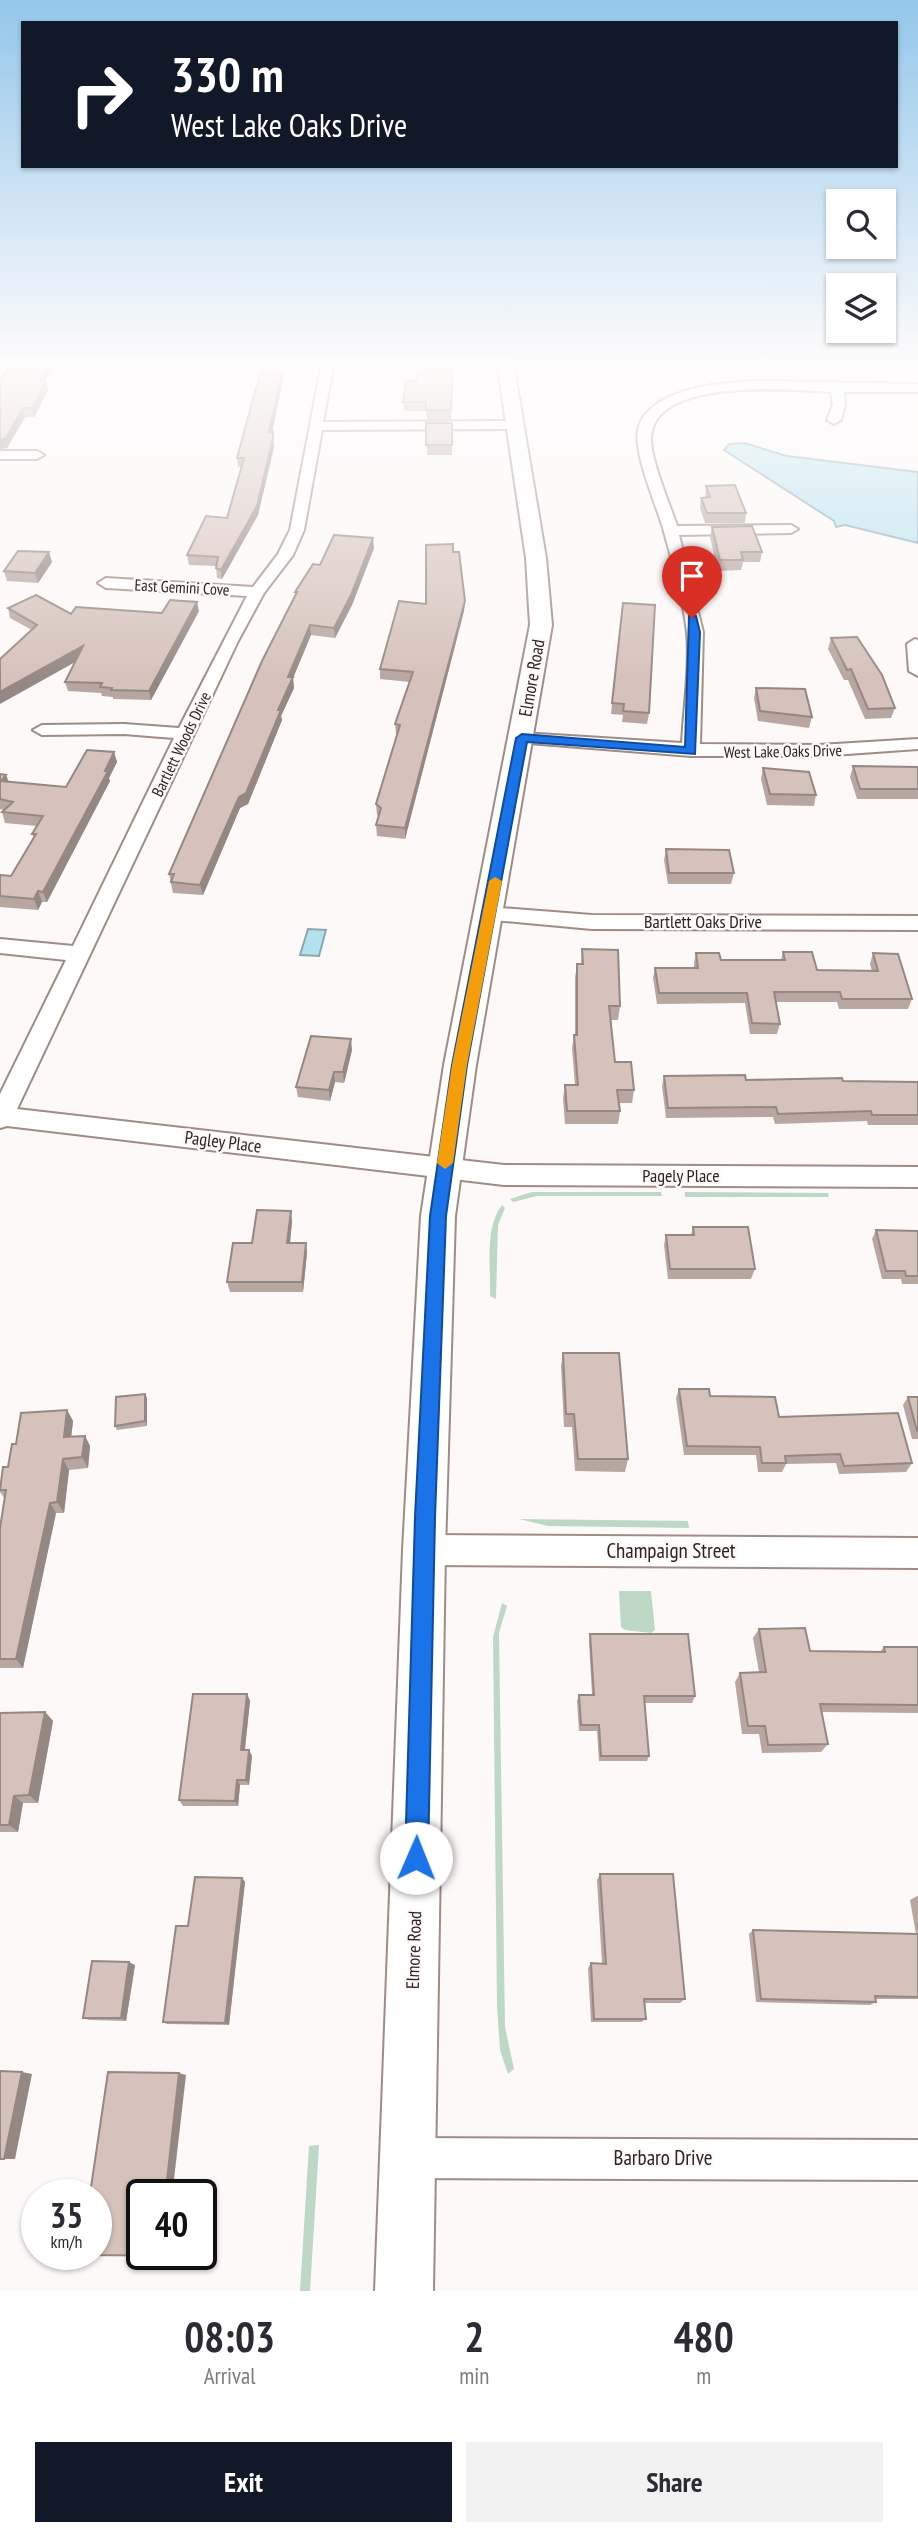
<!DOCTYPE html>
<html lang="en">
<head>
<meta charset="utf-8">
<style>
  body { margin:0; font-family:"PT Sans Narrow",sans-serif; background:#f2f2f3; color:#2b2b33; height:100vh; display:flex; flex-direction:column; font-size:26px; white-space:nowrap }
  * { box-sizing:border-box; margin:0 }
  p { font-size:23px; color:#7c7c81 }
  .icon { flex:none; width:38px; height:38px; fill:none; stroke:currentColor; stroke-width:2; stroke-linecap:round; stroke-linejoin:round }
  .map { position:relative; height:2291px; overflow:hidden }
  .drawer { display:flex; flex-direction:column; background:#fff; flex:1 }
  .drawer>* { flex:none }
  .hud { position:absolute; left:21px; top:21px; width:877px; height:147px; border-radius:0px; box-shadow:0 2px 5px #0004; background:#111827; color:#fff; overflow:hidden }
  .tools { position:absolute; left:826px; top:189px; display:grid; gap:14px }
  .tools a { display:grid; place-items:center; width:70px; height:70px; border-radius:0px; background:#fff; box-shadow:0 2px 5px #0004; font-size:35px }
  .speed { position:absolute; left:21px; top:2179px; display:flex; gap:14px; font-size:35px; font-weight:700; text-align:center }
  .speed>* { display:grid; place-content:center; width:91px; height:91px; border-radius:50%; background:#fff; box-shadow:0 2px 5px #0004; line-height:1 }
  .speed small { font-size:18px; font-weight:400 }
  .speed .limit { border:4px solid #111; border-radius:10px; background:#fff; color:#111 }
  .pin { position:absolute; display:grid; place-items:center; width:60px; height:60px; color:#fff; margin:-72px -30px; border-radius:50% 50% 50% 0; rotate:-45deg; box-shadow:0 0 7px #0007 }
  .pin .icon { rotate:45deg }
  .me { position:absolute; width:77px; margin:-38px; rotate:1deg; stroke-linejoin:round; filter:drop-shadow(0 0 5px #0008) }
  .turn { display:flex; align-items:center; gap:24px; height:147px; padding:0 35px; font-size:32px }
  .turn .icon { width:91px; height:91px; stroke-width:2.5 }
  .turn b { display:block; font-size:49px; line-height:60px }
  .eta { display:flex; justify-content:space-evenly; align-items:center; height:119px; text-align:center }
  .eta b { font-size:42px; font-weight:800; line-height:49px }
  .action { display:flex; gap:14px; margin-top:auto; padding:14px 35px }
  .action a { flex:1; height:80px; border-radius:0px; background:#111827; color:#fff; font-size:28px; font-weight:800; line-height:80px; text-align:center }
  .action a+a { background:#f2f2f3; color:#2b2b33 }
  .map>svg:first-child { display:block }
  .green { fill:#bdd8c5 }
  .water { fill:#b3e1ee; stroke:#8aa8b0; stroke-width:2 }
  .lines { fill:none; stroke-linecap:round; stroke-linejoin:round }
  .street-casing { stroke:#9f8c85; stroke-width:4 }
  .secondary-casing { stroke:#9f8c85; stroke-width:4 }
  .street { fill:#fff; fill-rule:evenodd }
  .secondary { fill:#fff; fill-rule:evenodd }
  .wall { fill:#b7a7a0 }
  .shaded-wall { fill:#958882 }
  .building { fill:#d5c2ba; stroke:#958882; stroke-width:2; fill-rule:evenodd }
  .route { fill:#1a73e8; stroke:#114b97; stroke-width:2 }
  .slow { fill:#f59e0b }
  .labels { text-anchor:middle; stroke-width:5; stroke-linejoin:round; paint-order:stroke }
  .far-street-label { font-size:16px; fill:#2c2421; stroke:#fdf9f8 }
  .street-label { font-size:18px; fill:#2c2421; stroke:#fdf9f8 }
  .near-street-label { font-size:21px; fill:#2c2421; stroke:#fdf9f8 }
</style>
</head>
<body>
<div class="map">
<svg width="918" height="2291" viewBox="0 0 918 2291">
  <rect width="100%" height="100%" fill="#fdf9f8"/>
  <g class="green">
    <path d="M532 1192H661L662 1196H537L513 1202 510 1199Z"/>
    <path d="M685 1192 828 1193 829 1197H685Z"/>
    <path d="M502 1205 505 1208 498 1225 496 1299 490 1296C491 1269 484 1228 502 1205Z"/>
    <path d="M519 1519 688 1521 689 1528 548 1526Z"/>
    <path d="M619 1591H651L655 1630 651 1633 625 1630 621 1627Z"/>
    <path d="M502 1603 507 1606 499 1633 505 2027 514 2069 508 2074 500 2050 497 2006 493 1637Z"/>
    <path d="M319 2145 310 2291H300L309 2146Z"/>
  </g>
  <g class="water">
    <path d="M744 443 787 456 918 472V543L845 525 836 527 834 521 724 450 729 444Z"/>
    <path d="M308 929 326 930 319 956 300 955Z"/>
  </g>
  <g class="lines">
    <defs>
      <g id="street">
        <path d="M322 362H334L323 422 515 421 522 425 515 429 322 430 304 530 293 555 264 593 238 641 17 1109 504 1165 918 1167V1187L504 1185 7 1126 0 1128V1094L66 960 0 953V939L73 946 174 738 124 734 42 735 33 730 42 725 124 724 179 728 247 596 106 588 98 583 106 578 253 587 278 554 290 530Z"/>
        <path d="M759 381 918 384V392H844L845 405 841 420 834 424 827 420 833 405 831 392C791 390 651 376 651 440 651 460 670 505 677 526L791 525 798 529 791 533 679 535 703 632 700 744 819 745 918 739V749L819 756H691L516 742 513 738 522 733 682 743C684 707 690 668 687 632 683 598 672 561 663 528 656 504 631 448 639 426 653 387 725 382 759 381Z"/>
        <path d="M0 451H37L44 455 37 459H0Z"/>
        <path d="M915 639 918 640V676L909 671 907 644Z"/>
        <path d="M489 907 592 915 918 916V930L592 929 482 919 479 914Z"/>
        <path d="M424 1535 918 1538V1568L424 1565 413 1561 409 1550 413 1539Z"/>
        <path d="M408 2138 918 2140V2180L408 2178 394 2172 388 2158 394 2144Z"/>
      </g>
      <path id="secondary" d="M497 362H513L546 558 552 625 476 1065 455 1216 445 1550 433 2291H375L403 1550 421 1216 444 1065 530 625 526 558Z"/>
    </defs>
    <use href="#street" class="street-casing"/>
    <use href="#secondary" class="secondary-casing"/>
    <use href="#street" class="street"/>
    <use href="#secondary" class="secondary"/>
  </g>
  <g class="wall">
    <path d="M11 362H56L45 381 48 390 34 417H25L7 448Z"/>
    <path d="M453 362 451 419H427L426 411H404L403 402 417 381Z"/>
    <path d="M282 372 283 381 272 432 274 447 258 515 222 579 217 578 216 566 189 565 187 555 227 518 241 467H238L237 458Z"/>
    <path d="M426 423H452V455H427Z"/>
    <path d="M706 486 746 513 745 523H705L700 508 701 498H705Z"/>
    <path d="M712 527 762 552 760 562H743L741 570 718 571 710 537Z"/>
    <path d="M374 548 352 605 335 638 311 635 293 678 294 688 281 716 282 720 248 804 240 808 203 895 173 893 169 874 295 597V592L320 565Z"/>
    <path d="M453 552 464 611 405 839 377 836 376 825 379 816 377 815 376 804 397 735 396 734 395 724 410 682 380 679V669L426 604Z"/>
    <path d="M52 562 38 583 7 581 4 571Z"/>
    <path d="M623 603 649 713 647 724 622 722 623 715 611 714Z"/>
    <path d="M8 608 71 614 162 613 199 611 151 700 113 699V697L102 696 101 693 68 691 65 682 76 661 32 630 10 618Z"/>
    <path d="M831 638 895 708 891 718 865 719 848 680H844L828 649Z"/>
    <path d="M756 688 812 717 809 728 758 721 754 698Z"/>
    <path d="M114 752 117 762 109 778 110 781 47 902H42L38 910 0 907V875L11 876 34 838 32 834 37 826 5 823 2 812 4 810 0 809V774L6 775 9 782 66 787Z"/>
    <path d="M853 766 918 767V799H857L850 777Z"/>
    <path d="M763 768 816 795 814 806 767 805 761 779Z"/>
    <path d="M666 849 734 873 731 884H668L664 860Z"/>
    <path d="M582 949 620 1006 618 1020H611L615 1062 634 1090 632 1103H619L620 1111 618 1124H565L563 1098 565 1085H575L572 1048 574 1035H575V978L577 964H581Z"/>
    <path d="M783 952 817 970 872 971 870 964 873 953 912 999 908 1009H839L837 1002H776L780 1024 777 1034H750L745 1003 657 1004 653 978 655 968H694V963L696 953 721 960H781Z"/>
    <path d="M352 1050 344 1083 335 1082 330 1101 298 1097 296 1087Z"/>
    <path d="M664 1076 746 1080 918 1082V1125H868L867 1121 775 1124 773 1117 666 1118 662 1086Z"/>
    <path d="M292 1221 290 1243H306L307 1253 303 1292H230L227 1282 252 1243Z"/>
    <path d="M693 1227 755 1269 751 1279H668L664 1245 666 1235H691Z"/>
    <path d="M876 1230 918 1231V1284H902L901 1279H882L872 1239Z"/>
    <path d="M563 1353 628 1459 625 1472 575 1471 572 1427H564L561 1366Z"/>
    <path d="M679 1389 710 1396 779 1417 912 1463 906 1472 839 1474 836 1463 786 1464 782 1472H758L756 1455H684L676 1398Z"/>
    <path d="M145 1394 147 1398V1426L117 1430 115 1426Z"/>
    <path d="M908 1397H918V1439H912L903 1405Z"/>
    <path d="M67 1410 73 1421 71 1437 85 1436 90 1446 88 1468 69 1470 64 1513H56L23 1668H0V1528L5 1499 0 1492V1483L8 1467 16 1444Z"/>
    <path d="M759 1629 810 1651 880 1652 884 1647H918V1713L822 1712 828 1744 821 1752 762 1753 759 1734H742L735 1682 740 1673 759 1672 753 1638Z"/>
    <path d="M590 1634 695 1696 692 1703H645L649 1756 647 1761H599L597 1731H579L577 1701 579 1695H592L589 1641Z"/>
    <path d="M247 1694 250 1701 245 1750 252 1756 249 1785H240L238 1806H183L179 1800Z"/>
    <path d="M45 1712 53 1721 38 1803H23L18 1832H0V1713Z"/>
    <path d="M600 1874 685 1999 680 2003H645L646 2019 641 2022H591L588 1968 591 1963 602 1964 597 1880Z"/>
    <path d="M242 1878 245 1882 229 2025 167 2024 163 2022 188 1926Z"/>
    <path d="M917 1896H918V1999H876V2002L870 2005 756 2002 749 1934 753 1930 916 1934 910 1900Z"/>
    <path d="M135 1965 126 2021 89 2020 83 2018Z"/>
  </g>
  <g class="shaded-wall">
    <path d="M49 362H56L45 382 46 381 48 390 34 417 32 408 42 373Z"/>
    <path d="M282 372 283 381 270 441 269 432Z"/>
    <path d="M23 408 25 417 7 448 0 449V439Z"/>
    <path d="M273 438 274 447 258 515 222 579 221 570Z"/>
    <path d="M373 538 374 548 352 605 335 638 334 628Z"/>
    <path d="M49 552 52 562 38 583 35 573Z"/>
    <path d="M465 601 464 611 405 839V828Z"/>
    <path d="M197 602 199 611 151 700 149 691Z"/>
    <path d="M310 625 311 635 293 678 294 688 281 716 282 720 248 804 240 808 203 895 200 885 278 710 288 677Z"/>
    <path d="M83 646 86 656 0 704V692Z"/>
    <path d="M114 752 117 762 109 778 110 781 47 902 43 892Z"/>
    <path d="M6 775 10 786 1 781Z"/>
    <path d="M38 891 42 902 38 910 34 899Z"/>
    <path d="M351 1039 352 1050 344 1083 343 1072Z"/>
    <path d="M334 1072 335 1082 330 1101 329 1090Z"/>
    <path d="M291 1211 292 1221 289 1253 287 1243Z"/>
    <path d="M306 1243 307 1253 303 1292 302 1282Z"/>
    <path d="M145 1394 147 1398V1426L145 1421Z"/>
    <path d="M67 1410 73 1421 70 1448 64 1437Z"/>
    <path d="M85 1436 90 1446 88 1468 82 1457Z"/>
    <path d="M63 1459 69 1470 64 1513 57 1502Z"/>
    <path d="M50 1503 56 1513 23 1668 16 1659Z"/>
    <path d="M247 1694 250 1701 244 1756 241 1750Z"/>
    <path d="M45 1712 53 1721 38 1803 29 1795Z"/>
    <path d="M249 1750 252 1756 249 1785 246 1780Z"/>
    <path d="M237 1780 240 1785 238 1806 235 1801Z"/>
    <path d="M14 1796 23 1803 18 1832 9 1825Z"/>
    <path d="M242 1878 245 1882 229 2025 225 2023Z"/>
    <path d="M129 1962 135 1965 126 2021 121 2018Z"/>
    <path d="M22 2072 32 2074 15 2159H4Z"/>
    <path d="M179 2073 186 2075 173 2188 166 2189Z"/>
    <path d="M215 2189 209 2253 202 2256 209 2190Z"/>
  </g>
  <g class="building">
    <path d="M11 362H49L40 381H46L32 408H23L5 439H0V381Z"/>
    <path d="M418 362H453L451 410H426V402H403L406 381H417Z"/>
    <path d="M282 372 269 432H273V438L257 506 221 570 216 568 218 557 187 555 206 516 227 518 244 458H237L260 373Z"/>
    <rect x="426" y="423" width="26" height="22"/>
    <path d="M735 485 746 513H707L701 498 710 497 706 486Z"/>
    <path d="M752 526 762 552H741L743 560H720L712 527Z"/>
    <path d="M334 535 373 538 351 595 334 628 310 625 288 677H293L278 710H281L246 793 239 797 200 885 171 882 174 874H169L262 661 297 592H295L313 564 320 565Z"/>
    <path d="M453 544V552H459L465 601 405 828 376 825 381 808 376 804 400 725 395 724 413 672 380 669 399 601 426 604V545Z"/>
    <path d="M18 551 49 552 35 573 4 571Z"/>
    <path d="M36 595 71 614 76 607 162 613 170 600 197 602 149 691 111 690 112 688 100 687 102 683 65 682 83 646 0 692V659L37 625 8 608Z"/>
    <path d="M623 603 655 605 649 713 623 711 624 704 612 703Z"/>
    <path d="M857 637 882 675 895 708 868 709 851 669 847 670 831 638Z"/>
    <path d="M756 688 805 689 812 717 760 711Z"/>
    <path d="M87 750 114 752 105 771H108L43 892 38 891 34 899 0 896V875L11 876 36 834H32L43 816 2 812 13 802 0 799V774L6 775 1 781 66 787Z"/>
    <path d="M853 766 918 767V789H860Z"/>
    <path d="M763 768 809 772 816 795 770 794Z"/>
    <path d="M666 849 729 850 734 873H669Z"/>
    <path d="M582 949 618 950 620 1006H609L615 1062H631L634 1090H617L620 1111H567L565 1085H578L574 1035H577V964H583Z"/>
    <path d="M783 952H812L817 970 878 971 873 953 898 954 912 999H842L840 992H774L780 1024 752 1023 747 993H659L655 968H698L696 953H719L721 960H785Z"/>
    <path d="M311 1036 351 1039 343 1072H334L329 1090 296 1087Z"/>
    <path d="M745 1075 746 1080 842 1078 843 1081 918 1082V1115H872L871 1111 778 1114 776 1107 668 1108 664 1076Z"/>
    <path d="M257 1210 291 1211 287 1243H306L302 1282H227L233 1243H252Z"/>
    <path d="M693 1227H748L755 1269H670L666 1235H694Z"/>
    <path d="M876 1230 918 1231V1276H906L905 1271H886Z"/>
    <path d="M563 1353H619L628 1459H578L574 1414H566Z"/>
    <path d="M679 1389H709L710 1396 775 1397 779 1417 898 1413 912 1463 844 1466 840 1454 785 1456 786 1463H762L760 1447 687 1446Z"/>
    <path d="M145 1394V1421L115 1426 116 1397Z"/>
    <path d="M908 1397H918V1431H917Z"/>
    <path d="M67 1410 64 1437 85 1436 82 1457 63 1459 57 1502 50 1503 16 1659H0V1528L6 1490H0L3 1467H8L12 1444H16L21 1413Z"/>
    <path d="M805 1628 810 1651 885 1652 884 1647H918V1705L820 1704 828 1744 768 1745 765 1726H748L740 1673 766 1672 759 1629Z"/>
    <path d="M590 1634H688L695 1696H644L649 1756H601L599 1725H581L579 1695H594Z"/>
    <path d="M193 1694H247L241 1750H249L246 1780H237L235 1801 179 1800Z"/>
    <path d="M45 1712 29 1795 14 1796 9 1825H0V1713Z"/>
    <path d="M600 1874H673L685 1999H644L646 2019H594L591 1963 606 1964Z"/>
    <path d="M195 1877 242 1878 225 2023 163 2022 176 1926H188Z"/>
    <path d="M753 1930 918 1934V1997L875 1996 876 2002 761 1999Z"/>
    <path d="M92 1961 129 1962 121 2018H83Z"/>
    <path d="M0 2071 22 2072 4 2159H0Z"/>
    <path d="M108 2072 179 2073 166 2189 209 2190 202 2256 81 2255V2254H96V2194H90ZM142 2194H201V2254H142Z"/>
  </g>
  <linearGradient id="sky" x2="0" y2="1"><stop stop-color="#93c6ea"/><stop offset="0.53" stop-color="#fefcfc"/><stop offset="1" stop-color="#fefcfc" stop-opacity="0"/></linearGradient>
  <rect width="918" height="683" fill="url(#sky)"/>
  <path class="route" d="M689 616H696L700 632 695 754 527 742 467 1065 446 1216 435 1517 428 1858 425 1866 416 1869 408 1866 405 1858 415 1517 430 1216 452 1065 516 738 522 734 685 747Z"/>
  <path class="slow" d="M495 877 502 881 467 1065 453 1163 445 1169 437 1163 452 1065 489 881Z"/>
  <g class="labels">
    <g class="far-street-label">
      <text transform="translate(182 587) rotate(3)" y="6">East Gemini Cove</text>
      <text transform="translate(181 744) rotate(-64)" y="6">Bartlett Woods Drive</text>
      <text transform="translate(783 751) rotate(-1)" y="6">West Lake Oaks Drive</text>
    </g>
    <g class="street-label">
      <text transform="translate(532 678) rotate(-80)" y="6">Elmore Road</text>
      <text x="703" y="928">Bartlett Oaks Drive</text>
      <text transform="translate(223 1142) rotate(7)" y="6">Pagley Place</text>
      <text x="681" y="1182">Pagely Place</text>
      <text transform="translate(414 1950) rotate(-88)" y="6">Elmore Road</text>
    </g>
    <g class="near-street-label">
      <text x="671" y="1558">Champaign Street</text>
      <text x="663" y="2165">Barbaro Drive</text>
    </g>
  </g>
</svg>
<div class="tools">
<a><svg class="icon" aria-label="search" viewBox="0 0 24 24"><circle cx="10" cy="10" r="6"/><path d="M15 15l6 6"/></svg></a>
<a><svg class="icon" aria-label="layers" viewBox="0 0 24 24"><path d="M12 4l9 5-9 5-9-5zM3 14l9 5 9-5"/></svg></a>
</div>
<div class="speed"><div>35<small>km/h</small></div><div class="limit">40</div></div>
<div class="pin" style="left:692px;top:618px;background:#d93025"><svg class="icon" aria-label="arrive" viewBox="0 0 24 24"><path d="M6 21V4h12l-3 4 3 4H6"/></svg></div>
<svg class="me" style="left:416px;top:1858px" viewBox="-20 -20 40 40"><circle r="19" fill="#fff"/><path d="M0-13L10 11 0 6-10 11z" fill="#1a73e8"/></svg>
<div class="hud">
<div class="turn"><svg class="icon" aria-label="right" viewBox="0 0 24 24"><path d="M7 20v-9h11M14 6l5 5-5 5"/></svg><div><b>330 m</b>West Lake Oaks Drive</div></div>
</div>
</div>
<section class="drawer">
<div class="eta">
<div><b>08:03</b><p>Arrival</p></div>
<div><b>2</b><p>min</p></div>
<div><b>480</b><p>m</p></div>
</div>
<div class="action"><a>Exit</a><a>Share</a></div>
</section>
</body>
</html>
